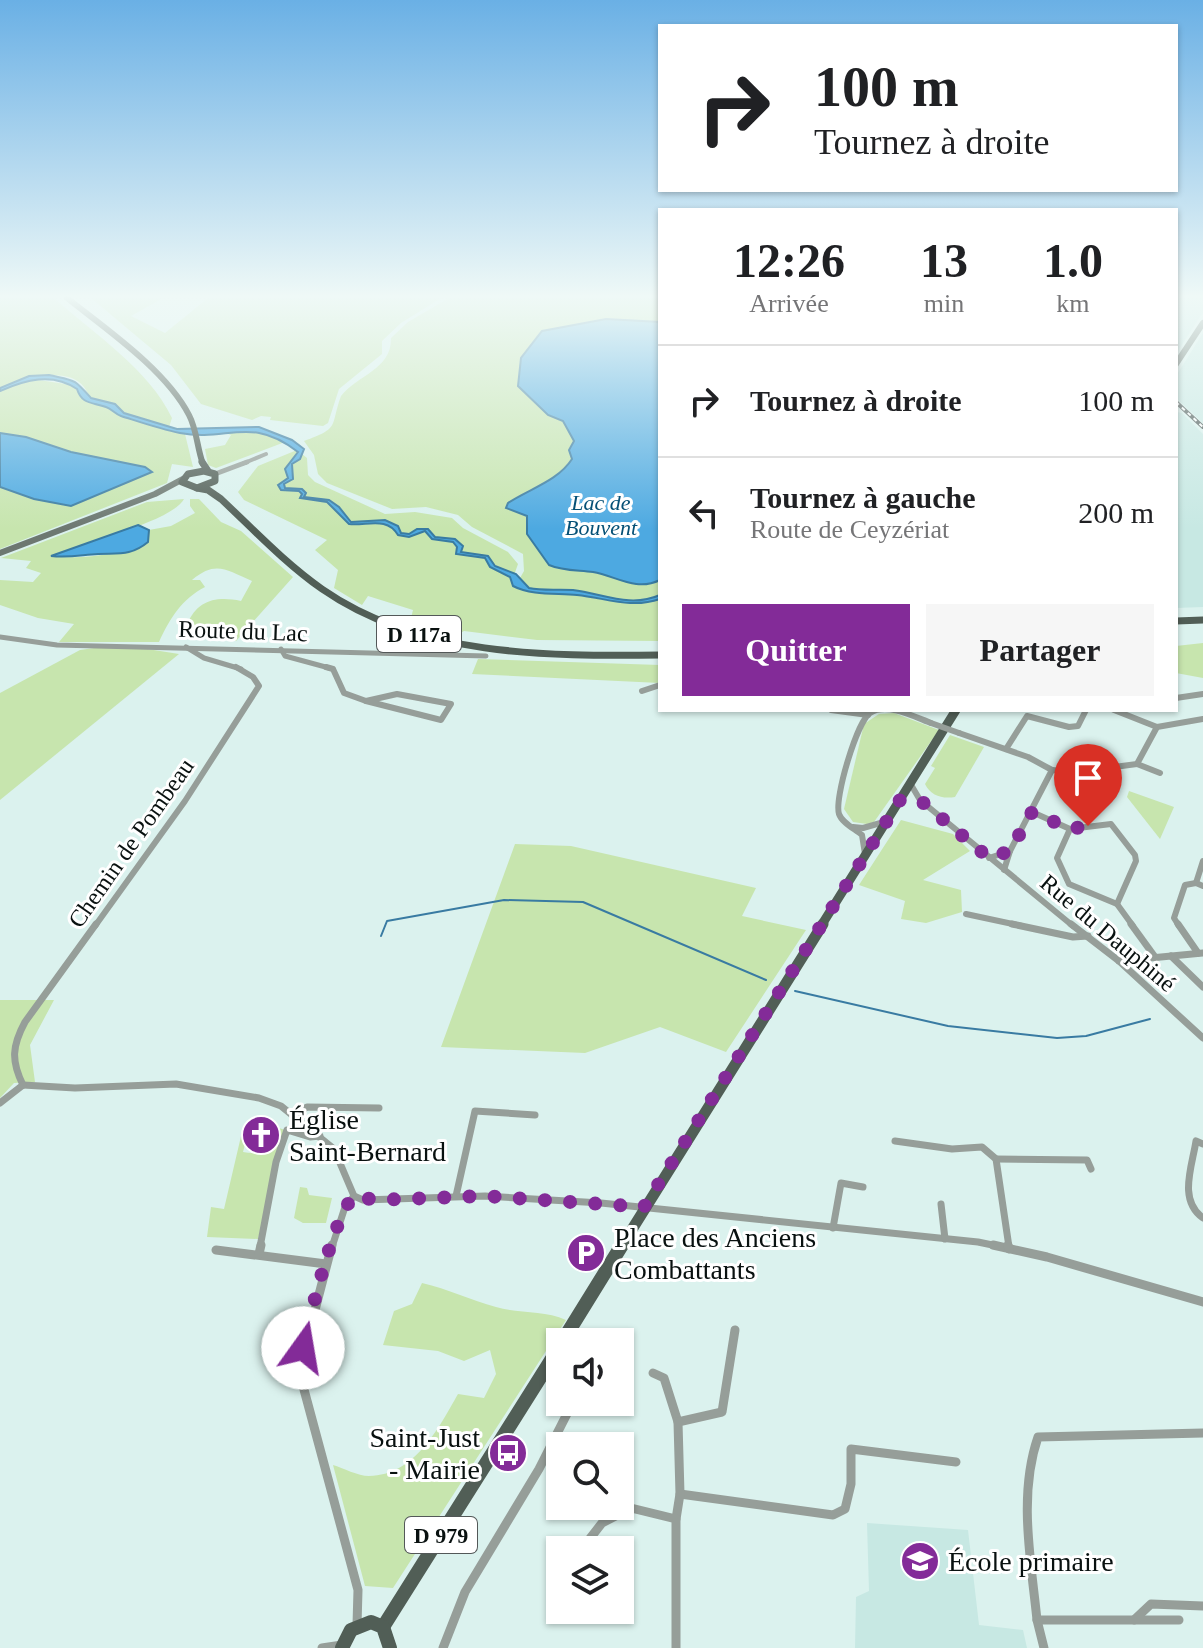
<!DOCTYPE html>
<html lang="fr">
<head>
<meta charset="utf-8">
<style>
  body { margin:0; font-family:Georgia,serif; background:#f6f6f6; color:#202124; height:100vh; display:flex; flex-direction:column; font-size:30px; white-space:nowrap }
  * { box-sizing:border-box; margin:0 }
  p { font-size:26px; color:#757577 }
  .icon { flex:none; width:44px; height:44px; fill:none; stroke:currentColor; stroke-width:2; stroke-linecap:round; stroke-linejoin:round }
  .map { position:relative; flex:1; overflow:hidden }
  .sheet { position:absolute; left:658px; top:208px; width:520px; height:504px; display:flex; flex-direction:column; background:#fff; border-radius:0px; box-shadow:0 2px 6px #0004 }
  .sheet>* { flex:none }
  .top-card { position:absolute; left:658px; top:24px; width:520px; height:168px; border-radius:0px; box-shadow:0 2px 6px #0004; background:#fff; color:#202124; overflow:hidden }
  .buttons { position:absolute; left:546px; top:1328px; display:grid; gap:16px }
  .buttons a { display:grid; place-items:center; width:88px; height:88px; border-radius:0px; background:#fff; box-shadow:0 2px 6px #0004; font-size:40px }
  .pin { position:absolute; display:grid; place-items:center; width:68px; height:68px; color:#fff; margin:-82px -34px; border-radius:50% 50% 50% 0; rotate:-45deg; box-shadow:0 0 8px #0007 }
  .pin .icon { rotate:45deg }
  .me { position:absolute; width:88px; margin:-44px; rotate:13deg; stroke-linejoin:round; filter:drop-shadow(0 0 6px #0008) }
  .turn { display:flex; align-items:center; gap:28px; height:168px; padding:0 24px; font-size:36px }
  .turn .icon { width:104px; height:104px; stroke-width:2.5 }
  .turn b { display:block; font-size:56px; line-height:68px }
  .eta { display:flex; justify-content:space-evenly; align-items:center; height:136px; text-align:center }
  .eta b { font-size:48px; font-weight:700; line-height:56px }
  .primary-button { display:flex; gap:16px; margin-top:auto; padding:16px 24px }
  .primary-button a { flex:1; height:92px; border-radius:0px; background:#832b98; color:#fff; font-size:32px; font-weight:700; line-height:92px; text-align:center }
  .primary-button a+a { background:#f6f6f6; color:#202124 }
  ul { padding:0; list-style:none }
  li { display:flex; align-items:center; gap:24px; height:112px; padding:0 24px; border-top:2px solid #e0e0e0 }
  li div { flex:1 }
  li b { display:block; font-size:30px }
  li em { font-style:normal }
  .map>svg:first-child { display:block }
  .built { fill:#c7e8e3 }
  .green { fill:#c7e5ae }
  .water { fill:#4da9e1; stroke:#397ba2; stroke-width:2 }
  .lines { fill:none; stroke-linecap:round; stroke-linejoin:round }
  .stream { stroke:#397ba2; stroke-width:2 }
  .street-far4 { stroke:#969e99; stroke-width:4 }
  .street-far3 { stroke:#969e99; stroke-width:5 }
  .street-far2 { stroke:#969e99; stroke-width:6 }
  .street-far1 { stroke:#969e99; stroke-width:7 }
  .street { stroke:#969e99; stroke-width:9 }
  .secondary { stroke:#6d7871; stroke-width:6 }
  .primary-far4 { stroke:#515e56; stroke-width:6 }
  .primary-far3 { stroke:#515e56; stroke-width:7 }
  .primary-far2 { stroke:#515e56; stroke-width:9 }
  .primary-far1 { stroke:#515e56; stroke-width:11 }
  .primary { stroke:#515e56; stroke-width:14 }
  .rail-casing { stroke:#3c4746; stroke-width:4 }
  .rail { stroke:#fff; stroke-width:2; stroke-dasharray:4; stroke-linecap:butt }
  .street-bridge { stroke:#969e99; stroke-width:6 }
  .route { stroke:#832b98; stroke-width:14; stroke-dasharray:0 25.2 }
  .labels { text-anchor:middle; stroke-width:6; stroke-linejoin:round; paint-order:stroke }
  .far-water-label { font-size:22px; font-style:italic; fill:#055076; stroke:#fff }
  .shield { fill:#fff; stroke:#535858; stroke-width:2 }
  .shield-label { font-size:22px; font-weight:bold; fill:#091110 }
  .street-label { font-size:24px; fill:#091110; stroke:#fff }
  .near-poi-label { font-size:28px; fill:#091110; stroke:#fff; text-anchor:start }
</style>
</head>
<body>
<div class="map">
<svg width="1203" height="1648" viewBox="0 0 1203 1648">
  <rect width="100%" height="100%" fill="#dbf2ee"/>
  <g class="built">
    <path d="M1176 298H1203V312L1176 354Z"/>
    <path d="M1203 333V423L1176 398V376Z"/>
    <path d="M1176 412 1182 413 1203 434V607L1176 608Z"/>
    <path d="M867 1523 968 1530 979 1625 1023 1630 1027 1648H855L856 1597 869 1591Z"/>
  </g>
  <g class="green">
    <path d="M0 298H54C94 334 149 369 172 418L169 427 124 413 115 404 91 398C88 395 87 391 84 387 68 365 19 379 0 388Z"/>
    <path d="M91 298H163L131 316 165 333 208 298H441L401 323 382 341V354L339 389 328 423 323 426 270 420 271 417 261 416 252 420 201 404 171 365Z"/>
    <path d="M449 298H660V595C630 608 604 594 573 590 558 589 543 591 529 588L520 578 524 571 523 554 472 527 458 515 426 507 392 509 327 483 318 474 314 455 304 441C341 428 330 426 341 396 358 375 392 369 391 338L408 322Z"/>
    <path d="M32 379 72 385 78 389 80 396 108 407 119 415 185 434 193 467 172 464 167 483 0 549V487L34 499 71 506 151 472 145 467 71 452 26 437 0 433V391Z"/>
    <path d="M240 430 259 431 285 442 216 468 208 465 205 449 225 445 231 435 223 432Z"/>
    <path d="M297 450 307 458 308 475 315 482 385 514 415 512 452 518 463 528 508 552 518 564 512 581 531 592 576 595 622 603 660 599V641L537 640 464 631 457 635 410 622 413 610 368 596 362 605 334 588 338 570 315 550 327 540 244 500 238 492 258 466Z"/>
    <path d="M184 499C172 522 80 543 53 556 86 560 117 554 147 542L149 530 171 526 195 513 190 506V499H199L221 522 241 531 293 577 236 641 195 632 187 625C197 600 216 596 241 601L252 581C226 570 216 560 192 580H200L205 587C182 599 170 618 159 642H59L74 624 38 618 0 605V580L33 582 41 573 26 568 31 561 1 558 147 502Z"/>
    <path d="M1203 643V678L1176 673V646Z"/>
    <path d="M94 648H141L179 654 0 800V693L80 650Z"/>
    <path d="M478 659 660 665V683L472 674Z"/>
    <path d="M894 713 939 730 874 822 867 824 853 822 844 809 864 724 879 714Z"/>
    <path d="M950 735 984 747 955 797C942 799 931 796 925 784L935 768 931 766Z"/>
    <path d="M1129 791 1174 807 1160 839 1127 797Z"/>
    <path d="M901 820 953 834 970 851 923 880 961 890 962 912 926 923 901 919 905 901 859 885Z"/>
    <path d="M515 844 571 846 756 888 742 916 806 930 726 1052 660 1027 585 1053 441 1047Z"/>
    <path d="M0 1000H54L30 1045 35 1082 14 1083 0 1098Z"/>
    <path d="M279 1128 285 1130 258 1239 207 1237 211 1207 224 1209 242 1132 248 1133 243 1152C265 1156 271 1147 279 1128Z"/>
    <path d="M300 1187 307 1188 309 1195 332 1198 326 1223H303L294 1218Z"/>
    <path d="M422 1283C448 1289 471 1300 496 1307 519 1314 544 1310 566 1320L393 1588 365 1586 333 1465C343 1468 358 1476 369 1476 415 1475 438 1429 458 1394L484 1398 496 1374 490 1350 464 1361 438 1351 383 1345 394 1311 412 1304Z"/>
  </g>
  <g class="water">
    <path d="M606 319 660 322V580C636 592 616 576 593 572 578 570 563 571 549 565L527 534V516L506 508 508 503C529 489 558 481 572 459L569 450 574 441 563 421 548 415 518 386 521 358 542 331Z"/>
    <path d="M49 375C76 381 73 378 91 398L115 404 124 413 177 429 259 427 292 440 304 449 300 459 292 464 293 479 284 484 285 488 302 489 306 493 304 497 329 500 339 507 351 522 385 520 398 526 401 533 409 534 417 529H428L435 537 455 539 463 546 461 552 488 556 495 566 516 574 529 588C543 591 558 589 573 590 604 594 630 608 660 595V599C631 609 606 598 577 595 556 593 532 596 513 586L510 577 490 567 485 558 456 554 457 547 453 542 432 539 425 531 409 537 398 535C387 516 367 526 349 524L327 502 300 498 302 494 299 491 281 490 278 485 288 478 285 469 298 452C251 415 228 442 180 433 160 429 140 422 121 416 115 414 112 409 106 407 93 402 82 405 77 389 52 372 25 380 0 391V388L29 376Z"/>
    <path d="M0 433 26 437 71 452 145 467 152 472 71 506 34 499 0 487Z"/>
    <path d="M138 525 149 530 148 542C131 556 119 553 98 554 81 555 69 558 51 556Z"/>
  </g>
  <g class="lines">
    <g class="stream">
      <path d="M381 936 387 921 504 900 583 902 766 980"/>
      <path d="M795 991 948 1026 1057 1038 1086 1036 1150 1019"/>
    </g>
    <path class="street-far4" d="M242 464 266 454"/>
    <g class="street-far3">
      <path d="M215 474 247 462"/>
      <path d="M0 637 57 645 486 656"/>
      <path d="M186 647 204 658 241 669"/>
      <path d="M281 649 285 656 333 669"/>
    </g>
    <g class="street-far2">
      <path d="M326 667 333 669 344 693 366 701"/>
      <path d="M642 691 660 685"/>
      <path d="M397 694 451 704 441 720 366 701Z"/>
      <path d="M1176 698 1203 694"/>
      <path d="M831 710 868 715"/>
      <path d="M1114 710 1157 727"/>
      <path d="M959 733 1028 757 1052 770 1010 851 1004 870"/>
      <path d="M1006 749 1027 716 1069 727 1078 726 1086 710"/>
      <path d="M1137 764 1160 773"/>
      <path d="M1052 770 1076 772 1137 764 1157 727 1203 719"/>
      <path d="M910 783 920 800 1073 926"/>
      <path d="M1032 812 1070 829 1111 824 1135 855 1136 861 1117 904"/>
      <path d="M853 827 863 828 884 822"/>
      <path d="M1070 829 1057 858 1069 884 1117 904 1133 926"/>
      <path d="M865 854 862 835C855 829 842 823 839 814 834 798 857 722 870 713 887 702 915 717 931 723"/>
      <path d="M989 858 1010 851"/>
      <path d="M1196 883 1203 861"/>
      <path d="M966 914 1022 926"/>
      <path d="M95 926 185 801 259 686 253 677 236 667"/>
      <path d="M1179 926 1174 918 1185 885 1196 883 1203 886"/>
    </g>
    <g class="street-far1">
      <path d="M1012 924 1073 937 1088 936"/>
      <path d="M1071 924 1119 961 1203 1038"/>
      <path d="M1131 924 1155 957"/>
      <path d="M1178 924 1198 953"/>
      <path d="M1171 956 1203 987"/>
      <path d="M1119 961 1203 953"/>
      <path d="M23 1085 75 1088 176 1084 259 1098 281 1106 334 1149 354 1196 363 1200 485 1196 601 1203 978 1242 1002 1247"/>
      <path d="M23 1085C11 1061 12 1046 25 1022L96 924"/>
      <path d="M0 1103 23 1085"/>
      <path d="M293 1116 307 1107 379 1108"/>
      <path d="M895 1141 952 1149 982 1147 996 1159 1009 1247"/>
      <path d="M1203 1144 1196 1141C1192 1167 1178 1200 1203 1218"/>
      <path d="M996 1159 1087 1160 1091 1169"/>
      <path d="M456 1196 475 1111 535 1115"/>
      <path d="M941 1204 945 1239"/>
      <path d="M833 1228 841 1183 863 1187"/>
      <path d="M260 1247 276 1162 287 1130 310 1137 320 1136"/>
      <path d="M332 1247 345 1207 354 1196"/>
    </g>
    <g class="street">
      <path d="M332 1245 299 1371 358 1590 357 1625"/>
      <path d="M993 1245 1047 1257 1203 1302"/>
      <path d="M1008 1245 1009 1249"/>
      <path d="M216 1250 326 1264"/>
      <path d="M259 1254 261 1245"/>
      <path d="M653 1373 664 1378 678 1422"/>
      <path d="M680 1494 833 1515 845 1509 851 1484V1449L956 1462"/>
      <path d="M676 1519 680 1494 678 1422 722 1412 735 1330"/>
      <path d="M581 1550 602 1523 631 1508 676 1519V1648"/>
      <path d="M1037 1620C1031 1560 1018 1495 1038 1437L1203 1433"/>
      <path d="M1134 1620 1151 1604 1203 1606"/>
      <path d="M322 1648 342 1645"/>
      <path d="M443 1648 465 1592 539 1469 573 1402"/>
      <path d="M1044 1648 1037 1620H1179"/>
    </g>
    <path class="secondary" d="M0 553 155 494 183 479"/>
    <g class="primary-far4">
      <path d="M67 298C106 329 166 370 189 415 197 430 197 448 203 464"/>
      <path d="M1176 364 1203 323"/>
    </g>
    <g class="primary-far3">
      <path d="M202 462 208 471"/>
      <path d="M204 471 215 474V481L197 488 182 482 188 474Z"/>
      <path d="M197 488 208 490 221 499C254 530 285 563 322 589 420 657 545 656 660 655"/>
      <path d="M1176 621 1203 620"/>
    </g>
    <path class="primary-far2" d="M821 926 956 710"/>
    <path class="primary-far1" d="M621 1247 823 924"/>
    <g class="primary">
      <path d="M562 1342 622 1245"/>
      <path d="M383 1627 560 1346"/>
      <path d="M342 1648 351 1630 371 1622 383 1627 390 1648"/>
    </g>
    <defs>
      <path id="rail" d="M1176 402 1203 427"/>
    </defs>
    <use href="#rail" class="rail-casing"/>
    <use href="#rail" class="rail"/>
    <path class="street-bridge" d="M931 723 959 733"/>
  </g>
  <linearGradient id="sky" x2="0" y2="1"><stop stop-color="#6ab0e5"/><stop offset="0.56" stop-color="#eff9f7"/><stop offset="1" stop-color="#eff9f7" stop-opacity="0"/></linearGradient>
  <rect width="1203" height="529" fill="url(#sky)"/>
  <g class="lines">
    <path class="route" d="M303 1348C310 1317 334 1215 354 1196L376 1200 485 1196 644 1207 900 800H920L989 858 1010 851 1032 812 1070 829 1088 826"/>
  </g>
  <defs>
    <symbol id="church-disc" viewBox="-11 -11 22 22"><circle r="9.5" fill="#832b98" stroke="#fff"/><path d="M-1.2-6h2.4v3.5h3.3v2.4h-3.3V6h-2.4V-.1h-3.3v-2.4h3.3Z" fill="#fff"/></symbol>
    <symbol id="parking-disc" viewBox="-11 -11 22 22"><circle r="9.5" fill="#832b98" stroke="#fff"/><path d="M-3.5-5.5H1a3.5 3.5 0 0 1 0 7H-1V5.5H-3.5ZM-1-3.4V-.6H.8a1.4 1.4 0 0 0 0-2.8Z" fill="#fff"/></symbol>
    <symbol id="bus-disc" viewBox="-11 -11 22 22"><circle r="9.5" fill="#832b98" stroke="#fff"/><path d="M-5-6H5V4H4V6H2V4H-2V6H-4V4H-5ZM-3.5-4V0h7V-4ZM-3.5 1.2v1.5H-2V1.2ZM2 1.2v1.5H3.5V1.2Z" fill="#fff"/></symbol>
    <symbol id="school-disc" viewBox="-11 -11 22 22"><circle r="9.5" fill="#832b98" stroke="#fff"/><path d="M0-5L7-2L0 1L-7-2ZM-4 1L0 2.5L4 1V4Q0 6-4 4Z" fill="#fff"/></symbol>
  </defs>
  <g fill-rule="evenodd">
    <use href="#church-disc" x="239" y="1113" width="44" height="44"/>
    <use href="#parking-disc" x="564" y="1231" width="44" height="44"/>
    <use href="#bus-disc" x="486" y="1431" width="44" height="44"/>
    <use href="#school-disc" x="898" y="1539" width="44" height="44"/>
  </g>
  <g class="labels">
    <g class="far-water-label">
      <text x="601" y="510">Lac de<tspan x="601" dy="25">Bouvent</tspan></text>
    </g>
    <g class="shield">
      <rect x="377" y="616" width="84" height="36" rx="6"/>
      <rect x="405" y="1517" width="72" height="36" rx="6"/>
    </g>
    <g class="shield-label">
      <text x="419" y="642">D 117a</text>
      <text x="441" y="1543">D 979</text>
    </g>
    <g class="street-label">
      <text transform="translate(243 631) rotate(2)" y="8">Route du Lac</text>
      <text transform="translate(131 843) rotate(-55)" y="8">Chemin de Pombeau</text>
      <text transform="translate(1108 933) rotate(40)" y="8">Rue du Dauphiné</text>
    </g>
    <g class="near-poi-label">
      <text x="289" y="1129">Église<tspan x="289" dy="32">Saint-Bernard</tspan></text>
      <text x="614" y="1247">Place des Anciens<tspan x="614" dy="32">Combattants</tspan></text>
      <text x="480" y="1447" text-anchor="end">Saint-Just<tspan x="480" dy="32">- Mairie</tspan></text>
      <text x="948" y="1571">École primaire</text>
    </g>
  </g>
</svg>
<div class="buttons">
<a><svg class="icon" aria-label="sound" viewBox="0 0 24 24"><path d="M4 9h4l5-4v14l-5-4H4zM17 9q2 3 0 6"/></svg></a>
<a><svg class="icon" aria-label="search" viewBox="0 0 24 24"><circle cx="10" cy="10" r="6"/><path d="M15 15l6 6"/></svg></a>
<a><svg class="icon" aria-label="layers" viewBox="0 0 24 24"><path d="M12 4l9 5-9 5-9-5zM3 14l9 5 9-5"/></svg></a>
</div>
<div class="pin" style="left:1088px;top:826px;background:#d93025"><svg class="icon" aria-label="arrive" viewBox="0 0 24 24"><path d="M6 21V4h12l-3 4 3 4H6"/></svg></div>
<svg class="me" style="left:303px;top:1348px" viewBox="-20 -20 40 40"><circle r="19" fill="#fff"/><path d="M0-13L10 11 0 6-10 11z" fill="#832b98"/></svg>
<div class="top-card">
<div class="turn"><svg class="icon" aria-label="right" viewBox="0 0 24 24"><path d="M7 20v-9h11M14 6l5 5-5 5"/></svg><div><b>100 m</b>Tournez à droite</div></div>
</div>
<section class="sheet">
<div class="eta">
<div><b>12:26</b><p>Arrivée</p></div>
<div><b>13</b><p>min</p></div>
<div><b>1.0</b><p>km</p></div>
</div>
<ul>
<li><svg class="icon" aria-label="right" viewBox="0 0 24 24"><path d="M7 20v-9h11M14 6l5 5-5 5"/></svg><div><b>Tournez à droite</b></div><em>100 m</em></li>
<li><svg class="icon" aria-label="left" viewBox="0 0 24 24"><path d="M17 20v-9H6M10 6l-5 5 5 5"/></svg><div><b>Tournez à gauche</b><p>Route de Ceyzériat</p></div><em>200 m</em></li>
</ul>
<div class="primary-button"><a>Quitter</a><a>Partager</a></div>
</section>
</div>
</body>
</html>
